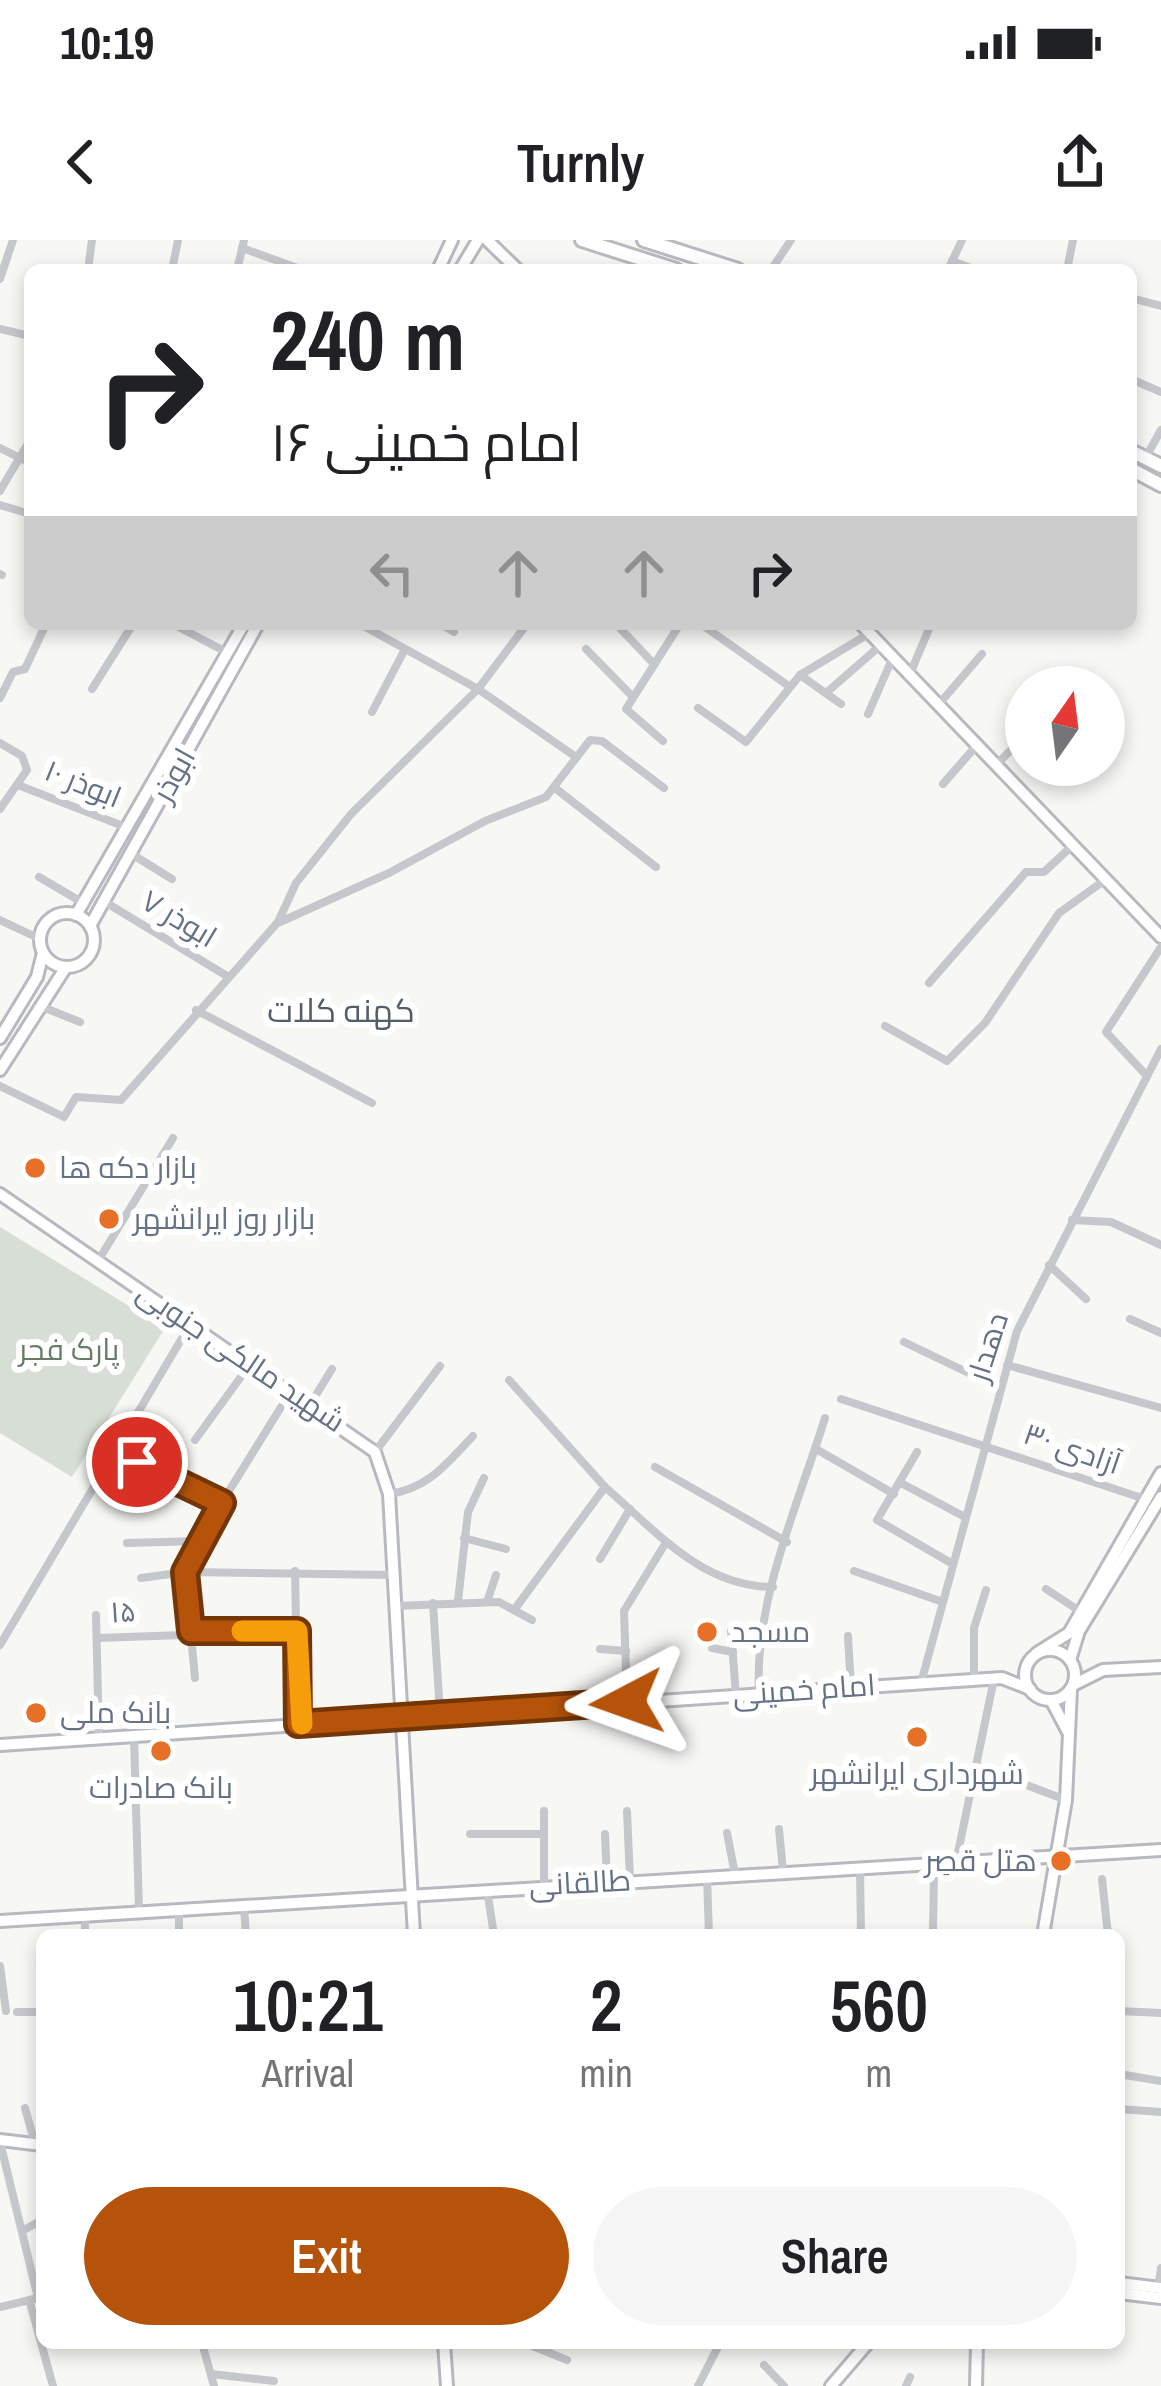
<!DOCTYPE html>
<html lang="en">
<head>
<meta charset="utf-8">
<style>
  body { margin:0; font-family:"Archivo Narrow",Cairo,sans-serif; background:#f6f6f6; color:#202124; height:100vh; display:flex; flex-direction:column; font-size:45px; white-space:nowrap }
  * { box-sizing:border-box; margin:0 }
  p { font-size:39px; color:#757577 }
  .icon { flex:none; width:66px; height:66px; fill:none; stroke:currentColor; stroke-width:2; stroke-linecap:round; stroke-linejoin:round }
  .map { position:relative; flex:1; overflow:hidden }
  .side { position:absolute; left:36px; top:1689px; width:1089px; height:420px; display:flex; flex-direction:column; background:#fff; border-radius:18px; box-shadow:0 6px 18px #0003 }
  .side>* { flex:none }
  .top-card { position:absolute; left:24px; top:24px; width:1113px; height:366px; border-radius:18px; box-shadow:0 6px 18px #0003; background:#fff; color:#202124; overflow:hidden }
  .needle { width:78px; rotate:14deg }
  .buttons { position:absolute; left:1005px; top:426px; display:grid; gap:24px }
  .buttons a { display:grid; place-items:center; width:120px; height:120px; border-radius:50%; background:#fff; box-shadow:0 6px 18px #0003; font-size:60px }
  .pin { position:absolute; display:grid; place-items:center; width:102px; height:102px; color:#fff; margin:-51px; border:6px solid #fff; border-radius:50%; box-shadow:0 3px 12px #0007 }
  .me { position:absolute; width:132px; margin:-66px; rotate:266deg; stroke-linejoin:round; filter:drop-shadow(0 0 9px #0008) }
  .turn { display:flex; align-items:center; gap:42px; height:252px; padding:0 48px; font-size:54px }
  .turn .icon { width:156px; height:156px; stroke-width:2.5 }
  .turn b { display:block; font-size:84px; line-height:102px }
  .lanes { display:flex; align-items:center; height:114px; padding:0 48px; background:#0003; justify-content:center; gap:60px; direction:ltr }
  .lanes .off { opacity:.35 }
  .eta { display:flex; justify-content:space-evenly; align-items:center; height:204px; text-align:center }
  .eta b { font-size:72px; font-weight:600; line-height:84px }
  .action { display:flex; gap:24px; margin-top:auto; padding:24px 48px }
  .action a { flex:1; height:138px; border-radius:72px; background:#b45309; color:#fff; font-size:48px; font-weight:600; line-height:138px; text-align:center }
  .action a+a { background:#f6f6f6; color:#202124 }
  .status { display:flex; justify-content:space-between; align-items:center; height:84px; padding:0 60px; background:#fff; direction:ltr }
  .status svg { height:33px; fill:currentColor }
  header { display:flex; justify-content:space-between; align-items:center; height:156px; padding:0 48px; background:#fff; font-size:54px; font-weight:600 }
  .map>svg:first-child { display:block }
  .green { fill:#d7ded5 }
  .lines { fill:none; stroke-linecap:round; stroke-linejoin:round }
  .secondary-casing { stroke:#b6bac0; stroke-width:16 }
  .primary-casing { stroke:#b7babf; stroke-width:18 }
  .street { stroke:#c4c7cb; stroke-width:8 }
  .secondary { stroke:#fff; stroke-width:10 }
  .primary { stroke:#fff; stroke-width:12 }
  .route-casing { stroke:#753606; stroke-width:30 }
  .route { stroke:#b45309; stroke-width:21 }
  .slow { stroke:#f59e0b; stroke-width:21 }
  .poi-dot { fill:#e67025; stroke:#fff; stroke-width:4.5 }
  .labels { text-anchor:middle; stroke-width:12; stroke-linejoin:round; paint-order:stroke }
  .street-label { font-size:30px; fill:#657285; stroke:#fff }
  .poi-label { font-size:30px; fill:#657285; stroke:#fff; text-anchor:start }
  .park-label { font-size:30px; fill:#667c64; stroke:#fff }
  .neighbourhood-label { font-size:33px; fill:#545d6a; stroke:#fff }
</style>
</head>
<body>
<div class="status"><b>10:19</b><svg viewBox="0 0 49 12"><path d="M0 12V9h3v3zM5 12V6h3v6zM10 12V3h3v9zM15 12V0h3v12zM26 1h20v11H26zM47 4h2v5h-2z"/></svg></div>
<header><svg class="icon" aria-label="back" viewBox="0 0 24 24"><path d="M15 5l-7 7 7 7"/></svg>Turnly<svg class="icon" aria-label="share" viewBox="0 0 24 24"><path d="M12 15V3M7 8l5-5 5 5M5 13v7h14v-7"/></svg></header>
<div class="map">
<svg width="1161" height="2146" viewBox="0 0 1161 2146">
  <rect width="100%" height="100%" fill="#f7f7f4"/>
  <path class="green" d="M0 987 165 1088 72 1237 0 1193Z"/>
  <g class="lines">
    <defs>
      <g id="secondary">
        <path d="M487 0 518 30"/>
        <path d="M438 30 452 0"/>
        <path d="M460 30 478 0"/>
        <path d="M861 384 1161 697"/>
        <circle cx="67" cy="700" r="27"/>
        <path d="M76 675 244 384"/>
        <path d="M90 686 258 384"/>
        <path d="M0 798 37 737 43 713"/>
        <path d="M0 830 66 727"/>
        <path d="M0 954 375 1212 389 1254 414 1695"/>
        <circle cx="1050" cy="1435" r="25"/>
        <path d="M1037 1413 1069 1393 1161 1233"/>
        <path d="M1070 1420 1079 1391 1161 1257"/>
        <path d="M1073 1445 1103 1430 1161 1427"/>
        <path d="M1051 1460 1069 1494"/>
        <path d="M0 1505 1002 1438 1030 1449"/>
        <path d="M0 1681 1161 1610"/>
        <path d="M1043 1695 1066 1560 1071 1449"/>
        <path d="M0 1900 42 1905"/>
        <path d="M1119 2043 1161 2048"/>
        <path d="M1119 2053 1161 2058"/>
        <path d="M444 2103 447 2146"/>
        <path d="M831 2146 868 2103"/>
        <path d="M976 2146 977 2103"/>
      </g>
      <g id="primary">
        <path d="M582 0 676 30"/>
        <path d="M644 0 738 30"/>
        <path d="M1131 211 1161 226"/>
        <path d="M1131 229 1161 245"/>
      </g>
    </defs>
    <use href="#secondary" class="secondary-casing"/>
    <use href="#primary" class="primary-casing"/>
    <g class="street">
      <path d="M242 8 303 30"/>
      <path d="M952 21 976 30"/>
      <path d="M88 30 92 0"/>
      <path d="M172 30 178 0"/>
      <path d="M237 30 244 0"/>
      <path d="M771 30 791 0"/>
      <path d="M948 30 962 0"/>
      <path d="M1067 30 1073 0"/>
      <path d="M0 39 13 0"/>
      <path d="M1131 58 1161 66"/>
      <path d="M0 89 30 96"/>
      <path d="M1131 139 1161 152"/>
      <path d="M0 208 30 223"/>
      <path d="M1146 217 1161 190"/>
      <path d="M0 251 30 200"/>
      <path d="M0 265 30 274"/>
      <path d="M0 334 2 335"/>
      <path d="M173 384 228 413"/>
      <path d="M360 384 478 449 576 517"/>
      <path d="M441 384 454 392"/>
      <path d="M616 384 654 424"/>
      <path d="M701 384 790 447"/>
      <path d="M586 409 633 457"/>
      <path d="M910 434 931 384"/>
      <path d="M800 435 841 464"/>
      <path d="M92 449 133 384"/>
      <path d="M826 453 881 405"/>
      <path d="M0 458 13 432 25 429 46 384"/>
      <path d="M939 464 982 414"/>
      <path d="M698 468 746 502 800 435 870 393"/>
      <path d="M372 472 405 409"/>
      <path d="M868 474 893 417"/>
      <path d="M663 501 626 469 680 384"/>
      <path d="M0 503 22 516 27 530 0 569"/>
      <path d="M996 525 1026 495"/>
      <path d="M943 544 977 505"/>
      <path d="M18 545 128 588"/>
      <path d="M555 548 656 627"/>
      <path d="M130 613 172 639"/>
      <path d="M39 637 85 664"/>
      <path d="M105 662 227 736"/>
      <path d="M0 680 40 699"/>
      <path d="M280 682 389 633 485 581 546 557 590 500 602 501 664 548"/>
      <path d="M929 743 1026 632H1044L1072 606"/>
      <path d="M40 766 80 782"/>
      <path d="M196 770 372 863"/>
      <path d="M885 786 947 821 985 783 1059 673 1105 640"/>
      <path d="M1147 836 1106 792 1161 707"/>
      <path d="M0 846 64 877 76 857 121 860 278 682 296 643 351 574 478 449 527 384"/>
      <path d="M1072 980 1111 982 1161 1005"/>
      <path d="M98 1021 173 898"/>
      <path d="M1049 1025 1086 1059"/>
      <path d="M1130 1079 1161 1093"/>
      <path d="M904 1102 1000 1148"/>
      <path d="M1007 1125 1161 1168"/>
      <path d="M509 1140 605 1247"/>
      <path d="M841 1159 1145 1259"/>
      <path d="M311 1163 332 1129"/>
      <path d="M195 1200 251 1123"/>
      <path d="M816 1209 894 1254"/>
      <path d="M375 1212 440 1126"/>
      <path d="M917 1212 877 1280 951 1323"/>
      <path d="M114 1213 222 1263"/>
      <path d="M655 1227 787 1302"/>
      <path d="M901 1243 963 1276"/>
      <path d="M389 1254C428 1249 447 1223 473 1196"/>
      <path d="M464 1298 506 1309"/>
      <path d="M127 1303 198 1301"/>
      <path d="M600 1319 630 1269"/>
      <path d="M295 1331 298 1484"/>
      <path d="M854 1331 940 1361"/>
      <path d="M141 1338 185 1332 393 1335"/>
      <path d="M1046 1349 1081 1372"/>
      <path d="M458 1361 468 1272 484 1238"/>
      <path d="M487 1362 496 1335"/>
      <path d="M433 1363 440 1474"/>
      <path d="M395 1366 499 1362 532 1380"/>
      <path d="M514 1370 605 1247C656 1291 702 1347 773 1347"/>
      <path d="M96 1375 99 1498"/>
      <path d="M731 1391 736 1455"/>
      <path d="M848 1396 851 1447"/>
      <path d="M97 1398 297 1391"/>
      <path d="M0 1405 191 1083"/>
      <path d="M712 1408 733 1412"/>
      <path d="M600 1409 626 1411"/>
      <path d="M195 1438 185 1332 198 1301 291 1151"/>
      <path d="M974 1440V1388L986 1350"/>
      <path d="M921 1443 1017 1091 1161 809"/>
      <path d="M759 1453C754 1361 798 1265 825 1178"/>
      <path d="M627 1462 624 1371 665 1304"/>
      <path d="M134 1496 139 1672"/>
      <path d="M1029 1546 1066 1560"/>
      <path d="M627 1571 630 1640"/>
      <path d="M779 1589 783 1631"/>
      <path d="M727 1593 735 1634"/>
      <path d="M470 1594H544"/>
      <path d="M605 1594 607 1642"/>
      <path d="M956 1622 994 1439"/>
      <path d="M860 1627 861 1695"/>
      <path d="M707 1637 709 1695"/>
      <path d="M1102 1639 1108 1695"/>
      <path d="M544 1645V1571"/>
      <path d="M487 1650 494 1695"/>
      <path d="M244 1667 246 1695"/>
      <path d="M179 1670V1695"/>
      <path d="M85 1675V1695"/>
      <path d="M933 1695 934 1625"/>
      <path d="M0 1726 6 1771"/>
      <path d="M1119 1771 1161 1773"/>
      <path d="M17 1772H42"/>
      <path d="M1119 1834 1161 1841"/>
      <path d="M25 1868 35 1904"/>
      <path d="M1119 1869 1161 1872"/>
      <path d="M0 1902 38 2058 0 2067"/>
      <path d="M22 1991 42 1980"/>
      <path d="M1158 2048 1161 2028"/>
      <path d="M30 2063 53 2146"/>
      <path d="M95 2103H104"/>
      <path d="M202 2103 214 2146"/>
      <path d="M525 2103 567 2120"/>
      <path d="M764 2125 784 2146"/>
      <path d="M211 2134 274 2141"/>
      <path d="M698 2146 720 2103"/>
      <path d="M906 2146 910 2137"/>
    </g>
    <use href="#secondary" class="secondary"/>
    <use href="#primary" class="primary"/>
  </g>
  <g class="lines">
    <defs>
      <path id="route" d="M137 1222 222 1263 185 1332 191 1391H297L298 1484 627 1462"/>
    </defs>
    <use href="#route" class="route-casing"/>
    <use href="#route" class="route"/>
    <path class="slow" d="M242 1391H297L302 1484"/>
  </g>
  <g class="poi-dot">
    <circle cx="35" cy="928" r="12"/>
    <circle cx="109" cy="979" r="12"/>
    <circle cx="707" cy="1392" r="12"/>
    <circle cx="36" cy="1473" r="12"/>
    <circle cx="917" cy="1497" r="12"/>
    <circle cx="161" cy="1511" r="12"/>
    <circle cx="1061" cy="1621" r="12"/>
  </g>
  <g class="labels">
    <g class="street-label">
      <text transform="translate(174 535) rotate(-61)" y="10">ابوذر</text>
      <text transform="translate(83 544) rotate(22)" y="10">ابوذر ۱۰</text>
      <text transform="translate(179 679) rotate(31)" y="10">ابوذر ۷</text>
      <text transform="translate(988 1107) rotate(-72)" y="10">دهدار</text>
      <text transform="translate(241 1117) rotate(34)" y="10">شهید مالکی جنوبی</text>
      <text transform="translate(1072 1209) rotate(19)" y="10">آزادی ۳۰</text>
      <text transform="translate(123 1372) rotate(-4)" y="10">۱۵</text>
      <text transform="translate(804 1450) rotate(-4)" y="10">امام خمینی</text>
      <text transform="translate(580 1643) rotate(-3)" y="10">طالقانی</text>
    </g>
    <g class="poi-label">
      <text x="59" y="938">بازار دکه ها</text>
      <text x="133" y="989">بازار روز ایرانشهر</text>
      <text x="731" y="1402">مسجد</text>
      <text x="60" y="1483">بانک ملی</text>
      <text x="917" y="1544" text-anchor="middle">شهرداری ایرانشهر</text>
      <text x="161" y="1558" text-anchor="middle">بانک صادرات</text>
      <text x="1037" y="1631" text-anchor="end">هتل قصِر</text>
    </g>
    <g class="park-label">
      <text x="69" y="1120">پارک فجر</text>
    </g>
    <g class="neighbourhood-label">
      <text x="341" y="782">کهنه کلات</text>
    </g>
  </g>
</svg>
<div class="buttons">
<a><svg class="needle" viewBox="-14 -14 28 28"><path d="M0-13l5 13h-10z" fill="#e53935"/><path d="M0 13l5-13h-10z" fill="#757577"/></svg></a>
</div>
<div class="pin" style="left:137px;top:1222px;background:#d93025"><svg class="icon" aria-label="arrive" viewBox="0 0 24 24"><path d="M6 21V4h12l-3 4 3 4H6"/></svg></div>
<svg class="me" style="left:627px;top:1462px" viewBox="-20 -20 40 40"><path d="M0-17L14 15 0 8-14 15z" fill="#b45309" stroke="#fff" stroke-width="4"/></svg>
<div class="top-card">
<div class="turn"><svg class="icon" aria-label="right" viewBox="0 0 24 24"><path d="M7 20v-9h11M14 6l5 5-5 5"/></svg><div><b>240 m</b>امام خمینی ۱۶</div></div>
<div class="lanes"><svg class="icon off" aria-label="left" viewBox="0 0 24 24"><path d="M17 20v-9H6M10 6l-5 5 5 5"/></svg><svg class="icon off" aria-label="ahead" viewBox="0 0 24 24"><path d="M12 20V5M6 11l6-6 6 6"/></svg><svg class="icon off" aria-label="ahead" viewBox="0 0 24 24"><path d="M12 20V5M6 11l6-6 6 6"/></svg><svg class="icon" aria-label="right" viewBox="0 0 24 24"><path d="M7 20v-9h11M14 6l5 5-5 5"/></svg></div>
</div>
<section class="side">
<div class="eta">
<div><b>10:21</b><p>Arrival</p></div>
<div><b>2</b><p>min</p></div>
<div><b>560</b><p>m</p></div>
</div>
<div class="action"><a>Exit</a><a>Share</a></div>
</section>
</div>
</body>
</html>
